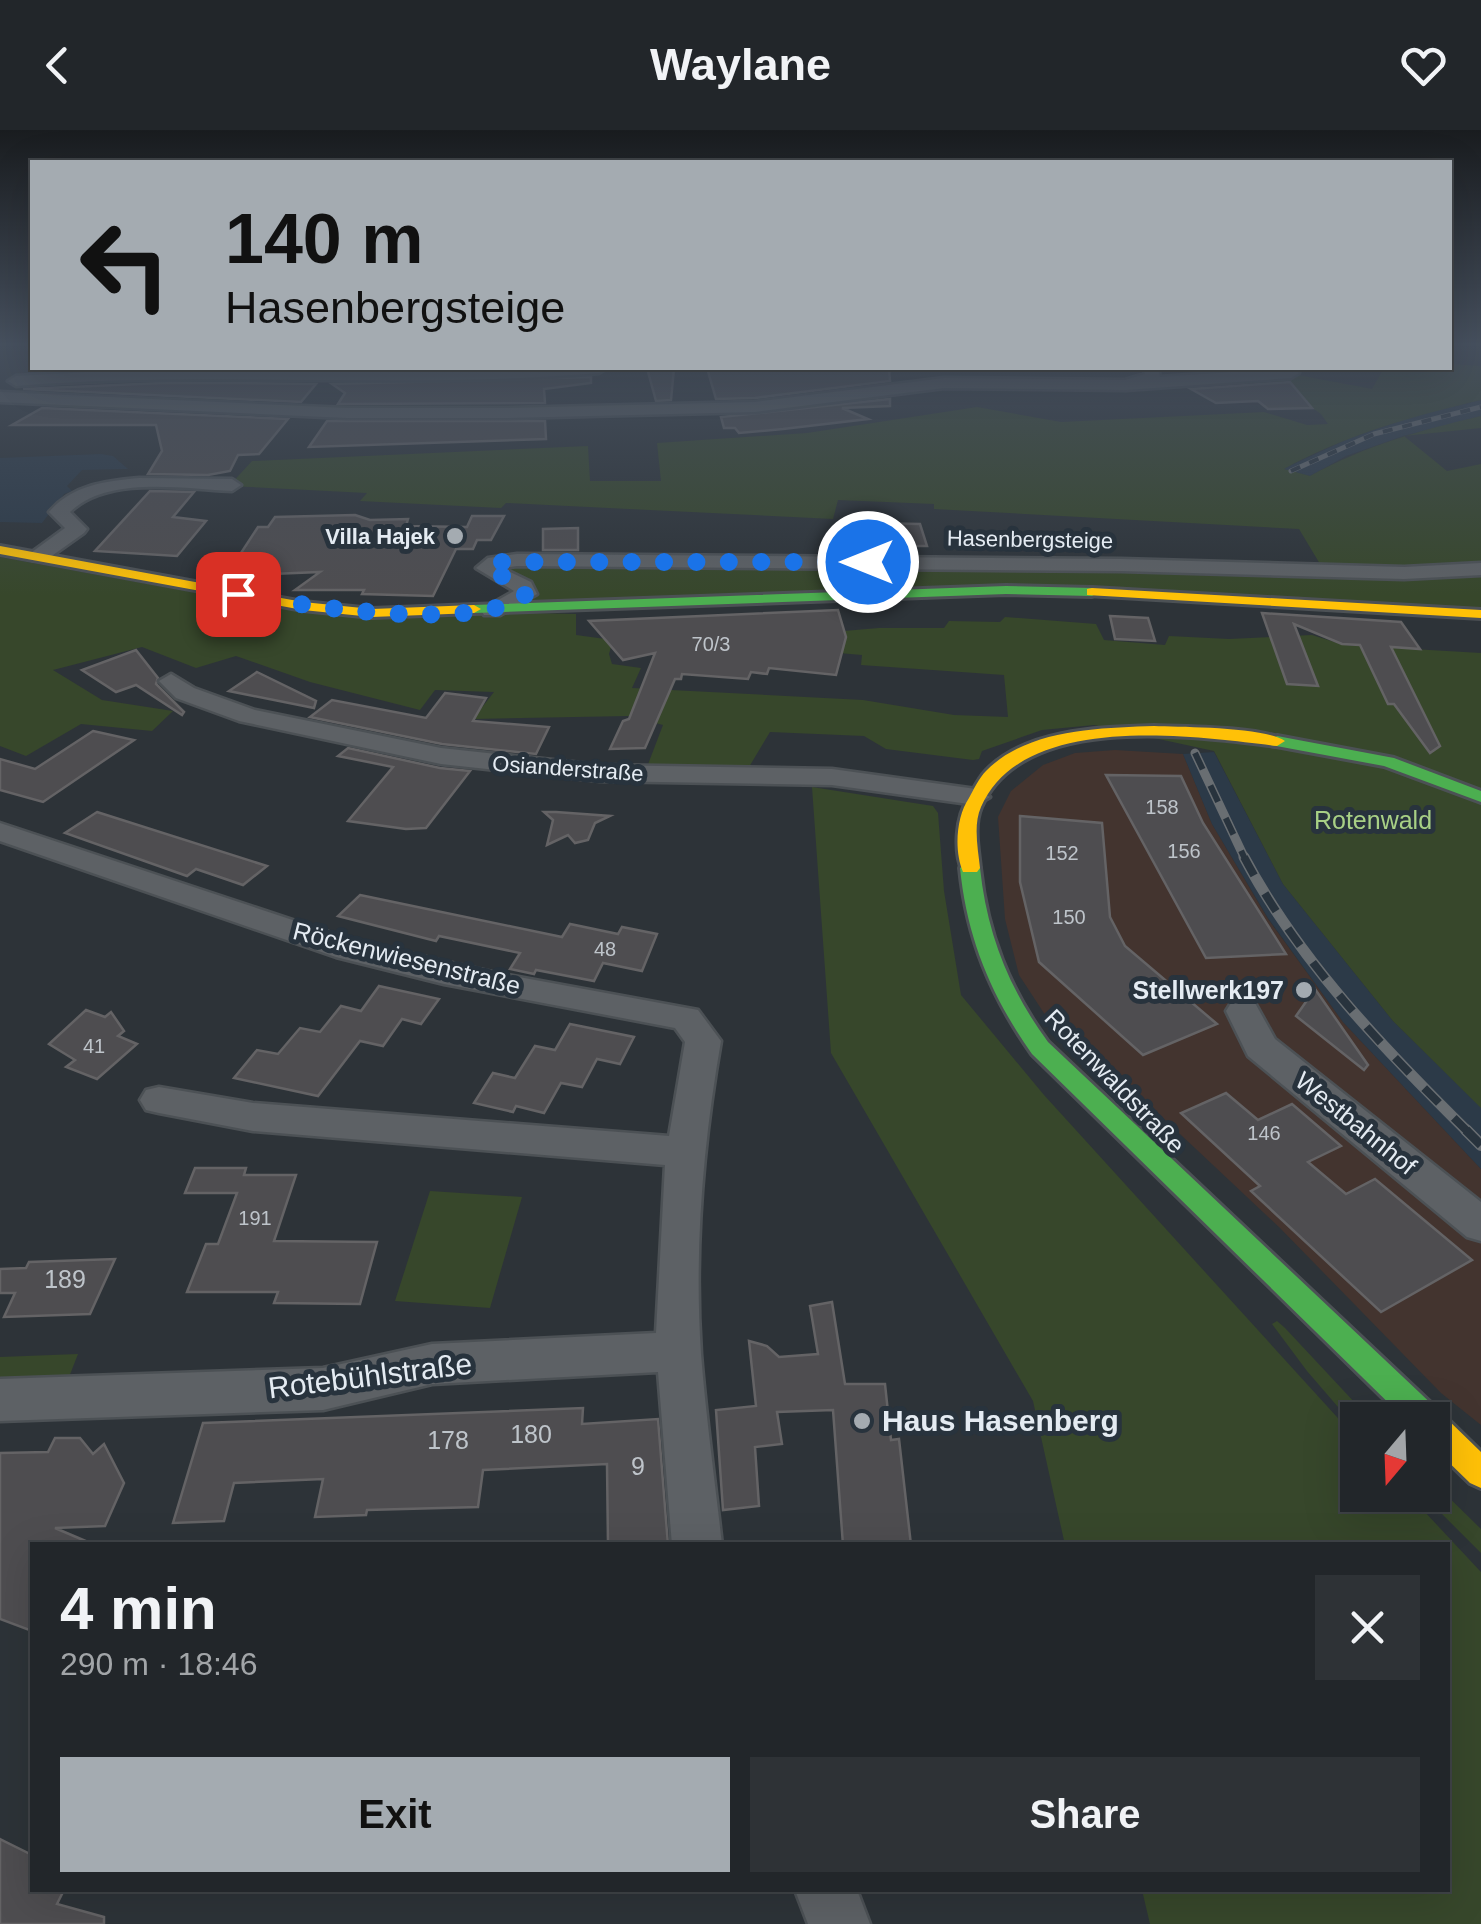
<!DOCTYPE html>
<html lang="en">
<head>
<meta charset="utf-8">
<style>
  body { margin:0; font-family:Helvetica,sans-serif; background:#2e3236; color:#f1f3f6; height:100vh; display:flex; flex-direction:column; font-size:38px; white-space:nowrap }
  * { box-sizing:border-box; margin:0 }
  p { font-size:32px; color:#a2a5a8 }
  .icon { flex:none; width:55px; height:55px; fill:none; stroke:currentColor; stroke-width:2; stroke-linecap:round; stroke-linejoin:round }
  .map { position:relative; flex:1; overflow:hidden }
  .details { position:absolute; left:30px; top:1412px; width:1420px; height:350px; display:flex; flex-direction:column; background:#22262a; border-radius:0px; box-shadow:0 10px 40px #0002,0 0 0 2px #3f4347 }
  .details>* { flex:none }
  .top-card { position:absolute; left:30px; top:30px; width:1422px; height:210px; border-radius:0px; box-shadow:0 10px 40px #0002,0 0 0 2px #3f4347; background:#a4abb1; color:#111; overflow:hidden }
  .needle { width:65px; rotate:199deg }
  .fabs { position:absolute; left:1340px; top:1272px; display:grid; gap:20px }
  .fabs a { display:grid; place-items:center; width:110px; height:110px; border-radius:0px; background:#22262a; box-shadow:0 10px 40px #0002,0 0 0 2px #3f4347; font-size:50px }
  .pin { position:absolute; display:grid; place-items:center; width:85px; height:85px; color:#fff; margin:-42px; border-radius:20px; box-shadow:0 5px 15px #0006 }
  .me { position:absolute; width:110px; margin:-55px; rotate:270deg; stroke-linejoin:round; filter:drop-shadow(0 0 8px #0008) }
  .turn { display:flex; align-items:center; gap:35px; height:210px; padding:0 30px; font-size:45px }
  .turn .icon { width:130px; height:130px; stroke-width:2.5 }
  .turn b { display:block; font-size:70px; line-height:85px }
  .round { display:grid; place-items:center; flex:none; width:105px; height:105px; border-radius:0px; background:#2e3236 }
  .head { display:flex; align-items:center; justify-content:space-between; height:170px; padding:0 30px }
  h1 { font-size:60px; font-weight:700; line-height:75px }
  .action { display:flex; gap:20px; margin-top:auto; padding:20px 30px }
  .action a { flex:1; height:115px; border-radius:0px; background:#a4abb1; color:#111; font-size:40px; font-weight:700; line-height:115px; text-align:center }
  .action a+a { background:#2e3236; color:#f1f3f6 }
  header { display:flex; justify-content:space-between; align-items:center; height:130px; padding:0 30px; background:#22262a; font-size:45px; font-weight:700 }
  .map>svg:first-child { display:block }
  .commercial { fill:#43342f }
  .built { fill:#2c3a48 }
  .green { fill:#37472b }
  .building { fill:#4e4d50; stroke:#646365; stroke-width:2.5 }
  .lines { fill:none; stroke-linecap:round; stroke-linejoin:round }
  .street-casing { stroke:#4c5155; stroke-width:5 }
  .fast-casing { stroke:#4c5155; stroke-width:6 }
  .slow-casing { stroke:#4c5155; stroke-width:6 }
  .street { fill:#5d6165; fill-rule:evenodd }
  .fast { fill:#4caf50; fill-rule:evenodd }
  .slow { fill:#ffc107; fill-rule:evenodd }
  .rail-far3-casing { stroke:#696e72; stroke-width:5 }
  .rail-far2-casing { stroke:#696e72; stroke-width:9 }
  .rail-far1-casing { stroke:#696e72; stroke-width:11 }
  .rail-casing { stroke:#696e72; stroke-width:12 }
  .rail-far3 { stroke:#28333d; stroke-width:4; stroke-dasharray:10; stroke-linecap:butt }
  .rail-far2 { stroke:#28333d; stroke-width:6; stroke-dasharray:18; stroke-linecap:butt }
  .rail-far1 { stroke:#28333d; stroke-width:8; stroke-dasharray:21; stroke-linecap:butt }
  .rail { stroke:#28333d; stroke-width:9; stroke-dasharray:28; stroke-linecap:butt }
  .route { stroke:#1a73e8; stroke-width:18; stroke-dasharray:0 32.4 }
  .poi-dot { fill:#a4abb1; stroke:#28333d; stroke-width:4 }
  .labels { text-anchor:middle; stroke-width:10; stroke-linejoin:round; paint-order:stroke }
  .number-label { font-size:20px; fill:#bec4ca }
  .far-poi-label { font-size:22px; font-weight:bold; fill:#e4ebf2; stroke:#28333d; text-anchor:end }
  .far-street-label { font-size:22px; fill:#e4ebf2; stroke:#28333d }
  .park-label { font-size:25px; fill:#a8d085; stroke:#28333d }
  .street-label { font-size:25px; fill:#e4ebf2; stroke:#28333d }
  .poi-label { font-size:25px; font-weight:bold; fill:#e4ebf2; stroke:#28333d; text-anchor:end }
  .near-number-label { font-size:25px; fill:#bec4ca }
  .near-street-label { font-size:30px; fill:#e4ebf2; stroke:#28333d }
  .near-poi-label { font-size:30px; font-weight:bold; fill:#e4ebf2; stroke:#28333d; text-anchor:start }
</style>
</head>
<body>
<header><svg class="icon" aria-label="back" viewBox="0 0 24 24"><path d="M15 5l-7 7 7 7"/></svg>Waylane<svg class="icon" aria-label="heart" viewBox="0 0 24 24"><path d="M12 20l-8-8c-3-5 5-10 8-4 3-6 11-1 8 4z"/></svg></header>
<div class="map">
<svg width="1481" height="1794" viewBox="0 0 1481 1794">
  <rect width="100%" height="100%" fill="#2d3338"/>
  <path class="commercial" d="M1115 620 1183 624 1212 694 1268 789 1343 892 1481 1039V1295L1441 1263 1280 1098 1129 956 1107 937 1086 932 1055 900 1019 845 1005 789 998 687 1011 661 1043 635 1075 623Z"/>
  <g class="built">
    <path d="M1481 270V286L1403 306 1346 326 1310 346 1283 339 1348 309 1418 285Z"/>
    <path d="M101 324 113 326 128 339 82 340 67 356 72 361 64 364 42 393 0 392V328Z"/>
    <path d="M1214 622 1283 754 1393 891 1481 977V1039L1343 892 1268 788 1212 694 1183 624Z"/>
  </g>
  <g class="green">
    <path d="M1450 234 1481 236V270C1413 286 1345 305 1284 339L1310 346C1364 316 1421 300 1481 286V298L1404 306 1447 341 1481 334V435L1323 439 1299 399 934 379V374L838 370 833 389 506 373 501 378 360 371 367 363 229 356 252 331 588 316 590 351H661L657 313 807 303 977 277 1061 292 1264 282 1307 295 1328 294 1321 284 1267 246 1298 245 1372 259 1384 238H1450Z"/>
    <path d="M0 427 274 477 576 484V505L613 510 609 524 612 534 641 538 632 558 863 570 954 585 1008 587 1004 545 861 535 862 525 792 519 785 506 879 498H944L949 491 1000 492 1005 487 1096 494 1104 510 1165 515 1169 506 1229 509 1312 505 1344 515 1481 523V978L1393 891 1283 754 1214 621 1094 595 1042 600 982 621 979 629 973 630 886 619 864 606 770 602 749 637H647L663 595 629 586 473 589 494 562 435 560 420 580 310 552 236 526 196 538 142 517 53 540 102 570 173 581 152 601 81 594 26 626 0 616Z"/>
    <path d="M498 433 1481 440V479L1081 458 503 478 531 464 493 438Z"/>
    <path d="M812 657 933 676 938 683 944 761 961 865 1044 965 1357 1309 1358 1365H1409L1481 1442V1794H1150L1142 1760H1448V1415H1065L1033 1271 831 923Z"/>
    <path d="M430 1061 522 1067 490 1178 395 1171Z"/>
    <path d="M1277 1191 1285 1198 1371 1290H1358L1357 1299 1307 1241 1272 1194Z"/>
    <path d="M78 1224 69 1247 0 1250V1227Z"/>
    <path d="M1433 1352 1481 1399V1423L1423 1365H1432Z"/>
  </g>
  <g class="building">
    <path d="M647 238H674L671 270 656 271Z"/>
    <path d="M707 238H889L890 251 755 268 716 269Z"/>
    <path d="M591 247V253L544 259 545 273 338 274 345 263 332 254Z"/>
    <path d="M1290 252 1312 278 1268 279 1258 271 1216 273 1191 259Z"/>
    <path d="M162 253H235L316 254 301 272 23 259Z"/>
    <path d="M890 269V276L842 278 868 289 783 299 739 303 735 298H724L721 287Z"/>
    <path d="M42 278 288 289 259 324 238 325 230 341 208 345 148 344 162 321 156 295H12Z"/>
    <path d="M327 291H545L546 309 309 317Z"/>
    <path d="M150 361 194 362 173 387 206 391 177 426 95 421Z"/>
    <path d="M355 385 370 390 408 389 406 396 467 397 472 386H504L491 410H477L473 419H456L433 466 362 464 364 460H295L320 442 226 446 258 397H268L275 387Z"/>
    <path d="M870 393 920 394 927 416H880Z"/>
    <path d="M578 398V420H543V399Z"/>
    <path d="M838 480 846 507 836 545 769 538 767 544 751 542 748 549 682 544 681 549H675L645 618 610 619 623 591 629 589 655 523 623 530 589 491Z"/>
    <path d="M1262 483 1401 492 1420 519 1391 517 1440 616 1430 623 1394 574H1388L1360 515 1342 514 1294 494 1318 556 1287 554Z"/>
    <path d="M1110 486 1148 488 1155 511 1115 509Z"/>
    <path d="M136 520 158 548 156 554 184 582 182 585 136 555 116 562 82 540Z"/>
    <path d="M257 542 316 571 314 578 229 561Z"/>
    <path d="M445 563 486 568 473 591 549 597 536 624 442 614 310 587 332 570 426 588Z"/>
    <path d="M93 601 134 610 43 672 0 660V629L35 639Z"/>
    <path d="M348 618 440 638 470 641 426 698 406 699 348 691 393 637 338 626Z"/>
    <path d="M1106 645 1181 646 1203 693 1286 824 1206 828Z"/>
    <path d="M97 682 267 736 243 755 196 739 187 746 65 703Z"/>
    <path d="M544 682H556L610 686 595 693 588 710 575 713 568 705 547 715 553 690Z"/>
    <path d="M1020 686 1102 693 1110 787 1125 816 1217 894 1143 925 1039 832 1020 752Z"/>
    <path d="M360 765 562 807 570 794 618 804 622 797 657 804 642 841 603 833 594 851 536 840 534 844 510 839 520 823 439 806 436 811 338 786Z"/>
    <path d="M379 856 439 869 421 894 402 889 383 916 360 911 318 966 234 948 257 920 278 924 300 898 320 902 341 876 361 881Z"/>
    <path d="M1315 859 1368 935 1364 940 1296 886Z"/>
    <path d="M86 880 105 887 111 882 124 901 118 906 137 914 97 949 66 937 75 930 49 914Z"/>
    <path d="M570 894 634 907 620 934 597 929 582 957 561 953 544 983 516 976 513 982 474 973 493 943 515 948 535 916 555 920Z"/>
    <path d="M1226 963 1258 990 1292 974 1341 1016 1308 1032 1346 1064 1375 1049 1472 1130 1381 1182 1251 1061 1260 1056 1181 983Z"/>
    <path d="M195 1038H246L244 1045H296L274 1111 377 1112 360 1174 274 1173 278 1162H187L206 1114H218L237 1063H185Z"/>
    <path d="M115 1129 90 1184 4 1187 15 1163H0V1139L26 1138 29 1132Z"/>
    <path d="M832 1172 845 1254H885L891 1310 899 1309 911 1415H843L833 1280 777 1282 782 1314 755 1317 759 1376 723 1380 716 1280 756 1276 749 1211 767 1216 779 1227 818 1224 810 1176Z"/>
    <path d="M583 1278 582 1294 658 1289 668 1415H608L607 1334 483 1340 478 1377 367 1380 366 1385 315 1387 323 1349 234 1353 224 1391 173 1393 203 1293Z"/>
    <path d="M55 1308H80L93 1324 104 1314 124 1353 105 1396 55 1398 95 1415H32V1501L0 1489V1323L48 1322Z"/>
    <path d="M0 1709 32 1725V1760H64L57 1774 104 1787V1794H0Z"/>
  </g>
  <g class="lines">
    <defs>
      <g id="street">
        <path d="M162 238 454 242 607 238 599 243C405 260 210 240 16 256L8 251 16 246Z"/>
        <path d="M1143 238H1158L1160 247 1291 238 1299 243 1291 248 1126 260 944 258 755 282 506 288H347L0 272V262L347 278H506L755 272 944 248 1125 250 1145 244Z"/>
        <path d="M139 348 232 349 241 355 232 361C184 359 108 345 70 382L87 399 84 403 46 430H32L29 426 32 422 65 398 49 382C72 355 106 351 139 348Z"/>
        <path d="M517 424 1121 429 1404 437 1481 433V445L1404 449 1121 441 517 436 502 438 531 452 537 464 500 485H484L481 480 514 461 476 438 488 428Z"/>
        <path d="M171 544 194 558 255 580 441 618 600 635 832 639 976 659 990 667 976 675 832 655 600 651 441 634 239 591 176 568 159 551Z"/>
        <path d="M0 693 359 812 492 842 698 880 721 911C703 1014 694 1119 701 1224 706 1288 715 1351 722 1415H672L658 1242 432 1254 323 1280 0 1291V1249L323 1238 432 1214 656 1203 665 1035 253 1001 159 983 146 980 140 970 146 960 159 957 253 973 669 1006 685 912 675 898 444 854 336 827 0 711Z"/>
        <path d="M1243 869 1255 873 1275 909 1481 1072V1111L1467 1107 1248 926 1226 881 1231 873Z"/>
        <path d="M795 1760H857L870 1794H808Z"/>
      </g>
      <g id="fast">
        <path d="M1006 456 1092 458 1099 462 1092 466 1006 464 474 483 467 479 474 475Z"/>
        <path d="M1277 606 1394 628 1481 661V672L1384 636 1271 615 1269 611Z"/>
        <path d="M970 732 980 738C987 804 1009 859 1048 912L1438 1280 1442 1290 1438 1300 1432 1302V1290H1406L1032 924C991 866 967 808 960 738Z"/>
      </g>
      <g id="slow">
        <path d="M0 416 303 472 372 479 474 475 481 479 474 483 372 487 303 480 0 424Z"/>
        <path d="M1092 458 1481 480V488L1087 465V459Z"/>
        <path d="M1154 596C1182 597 1266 597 1285 611L1277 616C1194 606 1023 581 981 677 973 695 978 719 980 738L977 742H963C954 721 956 687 969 668 974 659 979 648 986 641 1027 599 1099 598 1154 596Z"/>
        <path d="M1432 1281 1443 1285 1481 1322V1358L1470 1353 1432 1316V1290H1419Z"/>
      </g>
    </defs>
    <use href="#street" class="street-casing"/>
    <use href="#fast" class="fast-casing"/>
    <use href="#slow" class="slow-casing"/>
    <use href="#street" class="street"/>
    <use href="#fast" class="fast"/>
    <use href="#slow" class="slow"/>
    <defs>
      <path id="rail-far3" d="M1291 341 1374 304 1481 277"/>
      <path id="rail-far2" d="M1195 623 1245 729"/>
      <path id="rail-far1" d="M1244 727C1299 831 1385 920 1468 1002"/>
      <path id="rail" d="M1466 1000 1481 1015"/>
    </defs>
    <use href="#rail-far3" class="rail-far3-casing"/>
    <use href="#rail-far2" class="rail-far2-casing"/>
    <use href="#rail-far1" class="rail-far1-casing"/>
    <use href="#rail" class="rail-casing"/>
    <use href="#rail-far3" class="rail-far3"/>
    <use href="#rail-far2" class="rail-far2"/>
    <use href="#rail-far1" class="rail-far1"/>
    <use href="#rail" class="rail"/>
  </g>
  <linearGradient id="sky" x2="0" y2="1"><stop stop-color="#191c1f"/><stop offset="0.46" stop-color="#46505e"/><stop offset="1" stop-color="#46505e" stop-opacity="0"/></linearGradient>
  <rect width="1481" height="466" fill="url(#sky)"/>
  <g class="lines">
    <path class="route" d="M238 464C297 475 480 504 526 464L523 458 488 438 495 432H868"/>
  </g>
  <g class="poi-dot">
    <circle cx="455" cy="406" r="10"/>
    <circle cx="1304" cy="860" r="10"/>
    <circle cx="862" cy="1291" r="10"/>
  </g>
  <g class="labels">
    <g class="number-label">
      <text x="711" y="521">70/3</text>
      <text x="1162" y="684">158</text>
      <text x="1184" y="728">156</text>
      <text x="1062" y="730">152</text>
      <text x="1069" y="794">150</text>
      <text x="605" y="826">48</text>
      <text x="94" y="923">41</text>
      <text x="1264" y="1010">146</text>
      <text x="255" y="1095">191</text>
    </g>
    <g class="far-poi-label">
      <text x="435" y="414">Villa Hajek</text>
    </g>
    <g class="far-street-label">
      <text transform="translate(1030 409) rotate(1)" y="8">Hasenbergsteige</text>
      <text transform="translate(568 638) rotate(4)" y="8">Osianderstraße</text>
    </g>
    <g class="park-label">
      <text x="1373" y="699">Rotenwald</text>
    </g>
    <g class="street-label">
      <text transform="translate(407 828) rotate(14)" y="9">Röckenwiesenstraße</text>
      <text transform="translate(1115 951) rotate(46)" y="9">Rotenwaldstraße</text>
      <text transform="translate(1356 993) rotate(39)" y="9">Westbahnhof</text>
    </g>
    <g class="poi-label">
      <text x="1284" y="869">Stellwerk197</text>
    </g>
    <g class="near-number-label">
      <text x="65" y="1158">189</text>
      <text x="531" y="1313">180</text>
      <text x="448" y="1319">178</text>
      <text x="638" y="1345">9</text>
    </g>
    <g class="near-street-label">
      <text transform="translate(370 1246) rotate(-7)" y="10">Rotebühlstraße</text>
    </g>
    <g class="near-poi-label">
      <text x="882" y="1301">Haus Hasenberg</text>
    </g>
  </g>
</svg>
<div class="fabs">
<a><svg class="needle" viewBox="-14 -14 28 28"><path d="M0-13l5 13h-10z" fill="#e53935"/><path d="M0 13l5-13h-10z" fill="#a2a5a8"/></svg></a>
</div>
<div class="pin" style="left:238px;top:464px;background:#d93025"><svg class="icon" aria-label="arrive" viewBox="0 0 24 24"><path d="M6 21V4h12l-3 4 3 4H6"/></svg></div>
<svg class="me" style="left:868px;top:432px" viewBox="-20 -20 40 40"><circle r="17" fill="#1a73e8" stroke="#fff" stroke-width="3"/><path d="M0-11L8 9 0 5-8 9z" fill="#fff"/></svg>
<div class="top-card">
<div class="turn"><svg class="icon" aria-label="left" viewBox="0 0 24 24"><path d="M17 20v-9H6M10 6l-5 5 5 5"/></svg><div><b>140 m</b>Hasenbergsteige</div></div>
</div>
<section class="details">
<div class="head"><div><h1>4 min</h1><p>290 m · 18:46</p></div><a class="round"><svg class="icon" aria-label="close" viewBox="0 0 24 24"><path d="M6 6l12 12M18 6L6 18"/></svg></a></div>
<div class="action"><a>Exit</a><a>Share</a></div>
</section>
</div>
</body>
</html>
